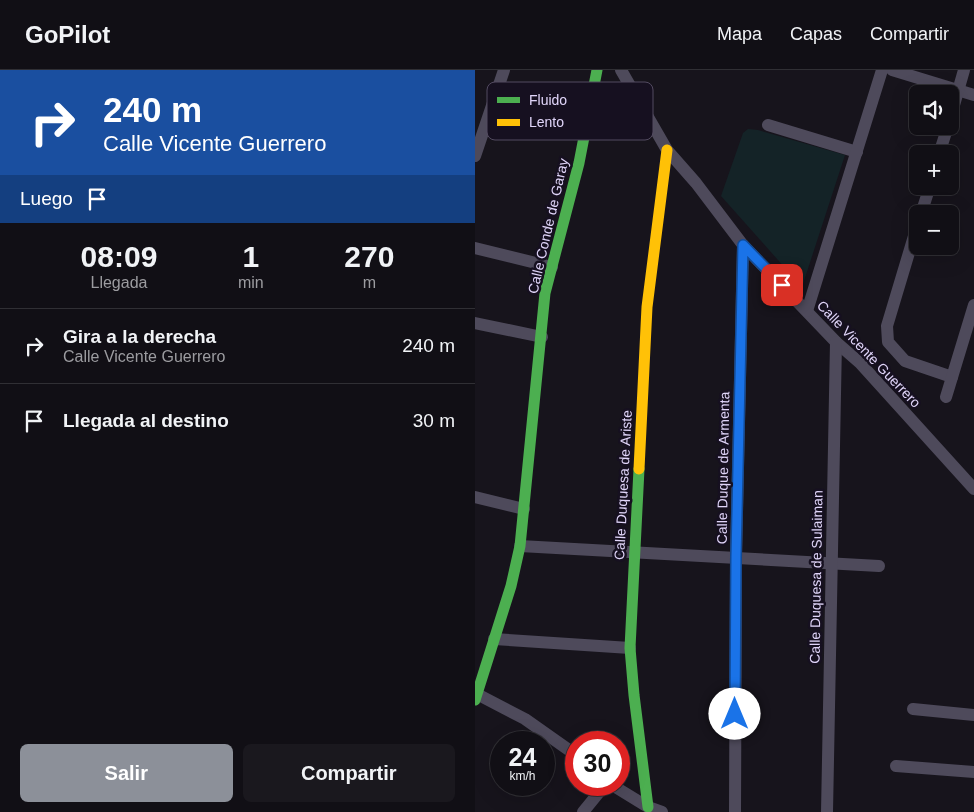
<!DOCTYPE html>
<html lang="es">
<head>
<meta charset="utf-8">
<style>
  body { margin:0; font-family:Arial,sans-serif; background:#1a181e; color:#f1f3f6; height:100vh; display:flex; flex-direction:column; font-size:19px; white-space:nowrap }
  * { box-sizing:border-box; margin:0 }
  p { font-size:16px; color:#9c9ca0 }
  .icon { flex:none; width:28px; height:28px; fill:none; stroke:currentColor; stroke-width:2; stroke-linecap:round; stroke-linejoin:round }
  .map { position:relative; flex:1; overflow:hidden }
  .side { display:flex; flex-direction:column; background:#110f15; width:475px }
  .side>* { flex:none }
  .top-card { background:#1a4fa0; color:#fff; overflow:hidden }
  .fabs { position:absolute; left:434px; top:15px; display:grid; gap:10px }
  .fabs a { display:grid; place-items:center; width:50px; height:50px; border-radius:8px; background:#110f15; box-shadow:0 5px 20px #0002,0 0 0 1px #302f34; font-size:25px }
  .speed { position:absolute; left:15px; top:661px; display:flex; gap:10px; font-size:25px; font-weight:700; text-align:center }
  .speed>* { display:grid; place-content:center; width:65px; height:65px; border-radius:50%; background:#110f15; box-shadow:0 5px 20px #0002,0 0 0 1px #302f34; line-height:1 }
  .speed small { font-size:12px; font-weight:400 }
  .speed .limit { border:8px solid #d22; background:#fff; color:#111 }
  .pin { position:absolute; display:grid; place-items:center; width:42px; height:42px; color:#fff; margin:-21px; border-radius:10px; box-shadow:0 2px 8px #0006 }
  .me { position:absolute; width:55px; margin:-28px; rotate:0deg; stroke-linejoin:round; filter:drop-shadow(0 0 4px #0008) }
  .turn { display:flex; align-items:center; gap:18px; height:105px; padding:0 20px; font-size:22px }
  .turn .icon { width:65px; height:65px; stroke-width:2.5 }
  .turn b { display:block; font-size:35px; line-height:42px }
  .then { display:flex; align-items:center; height:48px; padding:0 20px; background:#0003; gap:10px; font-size:19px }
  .eta { display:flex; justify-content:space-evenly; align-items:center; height:85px; text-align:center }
  .eta b { font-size:30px; font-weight:800; line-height:35px }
  .primary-button { display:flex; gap:10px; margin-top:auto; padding:10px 20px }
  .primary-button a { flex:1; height:58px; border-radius:8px; background:#8c9099; color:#fff; font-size:20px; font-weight:800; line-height:58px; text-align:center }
  .primary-button a+a { background:#1a181e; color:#f1f3f6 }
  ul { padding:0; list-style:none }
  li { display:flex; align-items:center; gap:15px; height:75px; padding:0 20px; border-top:1px solid #302f34 }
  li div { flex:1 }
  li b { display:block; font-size:19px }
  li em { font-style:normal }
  header { display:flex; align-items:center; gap:30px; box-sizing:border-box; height:70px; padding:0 25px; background:#110f15; border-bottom:1px solid #302f34 }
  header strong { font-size:24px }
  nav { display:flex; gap:28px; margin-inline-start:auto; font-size:18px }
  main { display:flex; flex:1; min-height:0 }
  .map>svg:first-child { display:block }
  .green { fill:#142327 }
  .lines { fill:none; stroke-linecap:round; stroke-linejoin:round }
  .street { stroke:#4e4a5b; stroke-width:12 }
  .fast { stroke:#4caf50; stroke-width:11 }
  .slow { stroke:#ffc107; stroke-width:11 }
  .route-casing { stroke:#114b97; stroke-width:12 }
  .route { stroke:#1a73e8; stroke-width:9 }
  .labels { text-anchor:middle; stroke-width:5; stroke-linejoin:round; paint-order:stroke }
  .street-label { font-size:14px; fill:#e0d5f9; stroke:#161020 }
  .key { fill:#161020; stroke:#534b61; stroke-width:1 }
  .key-label { font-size:14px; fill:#e0d5f9 }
</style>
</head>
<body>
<header>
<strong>GoPilot</strong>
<nav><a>Mapa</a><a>Capas</a><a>Compartir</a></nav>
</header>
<main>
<section class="side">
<div class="top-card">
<div class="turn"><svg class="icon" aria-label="right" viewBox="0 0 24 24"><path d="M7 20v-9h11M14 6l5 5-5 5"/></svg><div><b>240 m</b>Calle Vicente Guerrero</div></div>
<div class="then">Luego<svg class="icon" aria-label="arrive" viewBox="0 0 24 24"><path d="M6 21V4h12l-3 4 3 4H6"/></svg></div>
</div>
<div class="eta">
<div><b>08:09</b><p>Llegada</p></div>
<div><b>1</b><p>min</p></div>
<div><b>270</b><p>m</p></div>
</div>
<ul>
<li><svg class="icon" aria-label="right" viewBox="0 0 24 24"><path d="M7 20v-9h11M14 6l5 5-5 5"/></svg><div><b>Gira a la derecha</b><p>Calle Vicente Guerrero</p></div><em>240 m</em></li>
<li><svg class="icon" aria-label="arrive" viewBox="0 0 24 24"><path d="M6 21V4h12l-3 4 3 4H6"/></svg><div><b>Llegada al destino</b></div><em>30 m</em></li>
</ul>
<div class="primary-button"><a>Salir</a><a>Compartir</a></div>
</section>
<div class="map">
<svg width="499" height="742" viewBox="0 0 499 742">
  <rect width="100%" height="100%" fill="#17141c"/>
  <path class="green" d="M273 59 283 60 370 85 327 217 246 126 268 63Z"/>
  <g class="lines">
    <g class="street">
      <path d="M146 0 192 80 221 113 268 175 361 272 385 293 499 419"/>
      <path d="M417 0 499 25"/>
      <path d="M475 49 489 0"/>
      <path d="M293 55 382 82"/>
      <path d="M464 84 473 56"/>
      <path d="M0 86 29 0"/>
      <path d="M446 144 455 116"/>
      <path d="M442 156 412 256 413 272 430 291 477 307"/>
      <path d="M0 178 77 197"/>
      <path d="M332 241 407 0"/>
      <path d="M0 253 67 267"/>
      <path d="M471 327 499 235"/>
      <path d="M0 427 49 439"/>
      <path d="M45 476 404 496"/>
      <path d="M19 569 155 578"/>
      <path d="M2 624 50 649 101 685"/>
      <path d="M438 639 499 645"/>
      <path d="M421 696 499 702"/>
      <path d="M137 715 173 737 187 742"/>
      <path d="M108 742 130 715"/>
      <path d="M260 742 261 487 268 175"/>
      <path d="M352 742 361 272"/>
    </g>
    <g class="fast">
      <path d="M164 399 155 578 159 625 173 737"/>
      <path d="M0 630 36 516 45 476 70 223 104 93 122 0"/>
    </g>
    <path class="slow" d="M164 399 172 237 192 80"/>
  </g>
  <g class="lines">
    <defs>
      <path id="route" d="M260 644 261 487 268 175 307 215"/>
    </defs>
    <use href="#route" class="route-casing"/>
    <use href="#route" class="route"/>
  </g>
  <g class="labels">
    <g class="street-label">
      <text transform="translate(73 156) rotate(-77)" y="5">Calle Conde de Garay</text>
      <text transform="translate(394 284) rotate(46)" y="5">Calle Vicente Guerrero</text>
      <text transform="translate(248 398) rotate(-89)" y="5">Calle Duque de Armenta</text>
      <text transform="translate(148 415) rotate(-87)" y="5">Calle Duquesa de Ariste</text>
      <text transform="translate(341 507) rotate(-89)" y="5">Calle Duquesa de Sulaiman</text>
    </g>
  </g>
  <rect x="12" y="12" width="166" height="58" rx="8" class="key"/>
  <rect x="22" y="27" width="23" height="6" fill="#4caf50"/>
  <rect x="22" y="49" width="23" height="7" fill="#ffc107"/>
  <g class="key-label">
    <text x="54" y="35">Fluido</text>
    <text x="54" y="57">Lento</text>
  </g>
</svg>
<div class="fabs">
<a><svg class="icon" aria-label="sound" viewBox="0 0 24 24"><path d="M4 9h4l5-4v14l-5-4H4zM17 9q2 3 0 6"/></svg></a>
<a>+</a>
<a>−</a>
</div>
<div class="speed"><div>24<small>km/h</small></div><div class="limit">30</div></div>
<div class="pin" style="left:307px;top:215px;background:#d93025"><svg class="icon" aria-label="arrive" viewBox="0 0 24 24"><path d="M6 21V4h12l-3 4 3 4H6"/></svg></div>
<svg class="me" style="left:260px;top:644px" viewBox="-20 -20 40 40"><circle r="19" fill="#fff"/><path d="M0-13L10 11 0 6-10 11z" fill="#1a73e8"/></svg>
</div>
</main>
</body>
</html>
